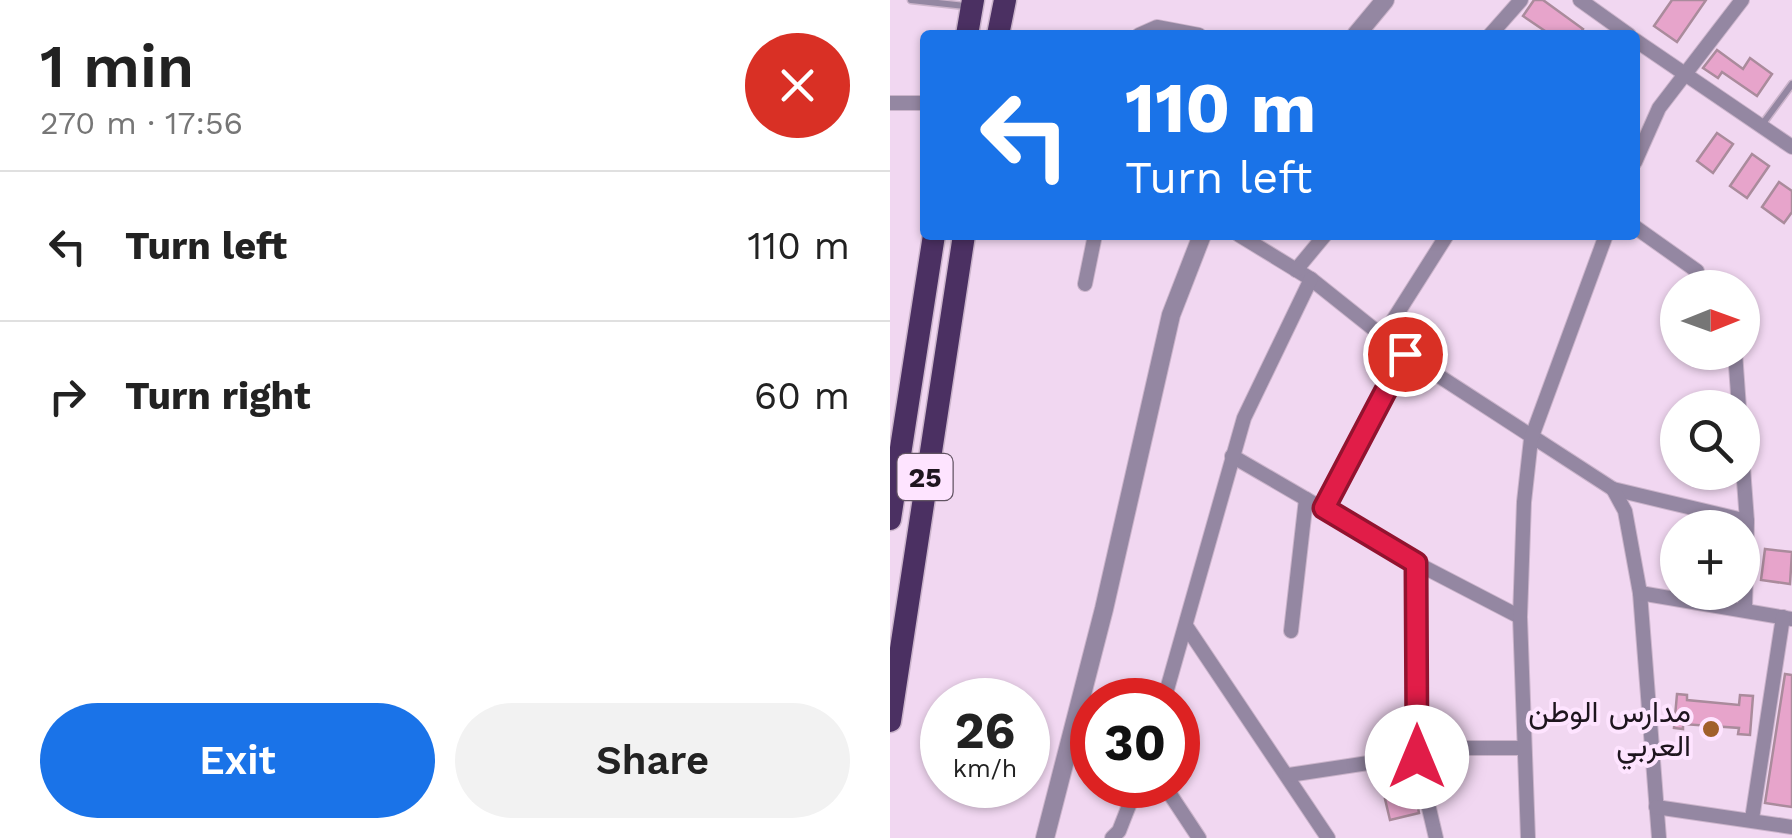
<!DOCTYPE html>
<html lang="en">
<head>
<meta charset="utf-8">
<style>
  body { margin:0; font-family:"Work Sans",Vazirmatn,sans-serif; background:#f2f2f2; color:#222; height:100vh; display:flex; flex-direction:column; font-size:38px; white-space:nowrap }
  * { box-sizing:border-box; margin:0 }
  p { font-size:32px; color:#767676 }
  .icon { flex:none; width:55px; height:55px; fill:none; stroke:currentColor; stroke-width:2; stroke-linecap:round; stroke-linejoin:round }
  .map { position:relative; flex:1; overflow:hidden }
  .sheet { display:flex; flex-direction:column; background:#fff; width:890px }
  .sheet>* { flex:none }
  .guide { position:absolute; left:30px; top:30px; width:720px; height:210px; border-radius:10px; box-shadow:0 2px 8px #0004; background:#1a73e8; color:#fff; overflow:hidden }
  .needle { width:65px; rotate:89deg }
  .tools { position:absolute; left:770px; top:270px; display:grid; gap:20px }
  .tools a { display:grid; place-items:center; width:100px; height:100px; border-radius:50%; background:#fff; box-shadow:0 2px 8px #0004; font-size:50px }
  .speed { position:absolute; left:30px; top:678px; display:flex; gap:20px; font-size:50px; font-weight:700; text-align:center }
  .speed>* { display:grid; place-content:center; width:130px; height:130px; border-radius:50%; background:#fff; box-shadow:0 2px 8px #0004; line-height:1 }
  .speed small { font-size:25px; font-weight:400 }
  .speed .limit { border:15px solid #d22; background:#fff; color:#111 }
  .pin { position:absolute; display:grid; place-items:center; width:85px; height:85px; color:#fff; margin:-42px; border:5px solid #fff; border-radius:50%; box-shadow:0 2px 10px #0007 }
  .me { position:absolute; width:110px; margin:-55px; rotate:0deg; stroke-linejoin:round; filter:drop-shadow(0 0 8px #0008) }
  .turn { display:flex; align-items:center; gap:35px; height:210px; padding:0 40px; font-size:45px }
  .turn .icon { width:130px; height:130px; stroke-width:2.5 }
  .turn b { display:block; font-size:70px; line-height:85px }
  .round { display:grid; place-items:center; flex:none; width:105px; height:105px; border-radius:52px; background:#f2f2f2 }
  .head { display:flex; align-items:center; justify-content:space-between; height:170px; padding:0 40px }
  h1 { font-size:60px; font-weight:600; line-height:75px }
  .primary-button { display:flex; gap:20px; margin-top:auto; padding:20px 40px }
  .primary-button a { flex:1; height:115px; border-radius:60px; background:#1a73e8; color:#fff; font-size:40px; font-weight:600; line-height:115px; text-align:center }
  .primary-button a+a { background:#f2f2f2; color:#222 }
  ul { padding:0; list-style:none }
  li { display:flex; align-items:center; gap:30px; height:150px; padding:0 40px; border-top:2px solid #e0e0e0 }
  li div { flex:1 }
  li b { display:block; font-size:38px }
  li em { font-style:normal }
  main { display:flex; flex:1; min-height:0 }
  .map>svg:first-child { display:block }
  .building { fill:#e7a4cb; stroke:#aa8b9c; stroke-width:2.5 }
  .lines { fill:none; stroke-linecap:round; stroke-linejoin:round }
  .service-casing { stroke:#cbb4cb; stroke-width:9 }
  .minor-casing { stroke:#cbb4cb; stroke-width:16 }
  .tertiary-casing { stroke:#cbb4cb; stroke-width:20 }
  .trunk-casing { stroke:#cbb4cb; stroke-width:25 }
  .service { stroke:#9487a2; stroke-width:6 }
  .minor { stroke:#9487a2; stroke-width:14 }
  .tertiary { stroke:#9487a2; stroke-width:18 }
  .trunk { stroke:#4b3062; stroke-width:22 }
  .route-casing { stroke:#92132f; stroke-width:25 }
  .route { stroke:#e11d48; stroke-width:18 }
  .poi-dot { fill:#a1602b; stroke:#fee4ff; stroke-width:4 }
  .labels { text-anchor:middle; stroke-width:8; stroke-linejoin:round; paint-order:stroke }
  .shield { fill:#fee4ff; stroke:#615362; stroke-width:2.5 }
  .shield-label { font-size:28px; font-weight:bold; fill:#1e151e }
  .poi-label { font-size:30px; fill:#1e151e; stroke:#fee4ff; text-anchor:end }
</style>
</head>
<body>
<main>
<section class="sheet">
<div class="head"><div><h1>1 min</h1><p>270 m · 17:56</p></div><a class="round" style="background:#d93025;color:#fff"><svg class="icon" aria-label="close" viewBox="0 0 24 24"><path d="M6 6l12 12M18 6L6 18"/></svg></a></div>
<ul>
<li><svg class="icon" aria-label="left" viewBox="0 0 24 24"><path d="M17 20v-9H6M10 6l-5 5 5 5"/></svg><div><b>Turn left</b></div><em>110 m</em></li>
<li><svg class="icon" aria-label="right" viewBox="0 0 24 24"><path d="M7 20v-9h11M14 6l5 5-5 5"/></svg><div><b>Turn right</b></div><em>60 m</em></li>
</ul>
<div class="primary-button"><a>Exit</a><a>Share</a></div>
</section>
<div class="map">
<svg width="902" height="838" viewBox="0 0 902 838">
  <rect width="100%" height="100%" fill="#f1d7f1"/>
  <g class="building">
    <path d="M644 0H653L693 29 689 35H661L633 16Z"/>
    <path d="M782 0H816L787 42 764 26Z"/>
    <path d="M827 50 853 69 860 58 882 74 867 96 832 72 828 78 813 68Z"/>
    <path d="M827 133 843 144 823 173 807 161Z"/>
    <path d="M862 154 879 166 857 198 840 186Z"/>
    <path d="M889 182 902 191V212L894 223 872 207Z"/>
    <path d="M875 549 902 552 900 584 871 580Z"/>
    <path d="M895 674 902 675V807L875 803Z"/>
    <path d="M787 694 797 695V700L849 705 850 695 863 696 860 735 848 734 849 728 793 724V729L784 728Z"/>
    <path d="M525 793 529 813 500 820 495 799Z"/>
  </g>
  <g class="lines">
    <defs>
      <g id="service">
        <path d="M21 0 75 6"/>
        <path d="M871 126 902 84"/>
      </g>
      <g id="minor">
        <path d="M690 0 739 35"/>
        <path d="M249 35 267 27 309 35"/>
        <path d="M600 35 631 0"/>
        <path d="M745 40 902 147"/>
        <path d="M0 103H35"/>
        <path d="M745 162 769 108 852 0"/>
        <path d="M745 227 807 271"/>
        <path d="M349 235 421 279 515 354 723 489 857 521"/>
        <path d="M406 270 435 235"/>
        <path d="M195 284 205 235"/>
        <path d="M493 336 557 235"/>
        <path d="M845 352 849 408"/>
        <path d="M852 454 857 521 855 610"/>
        <path d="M342 456 526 563 630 617"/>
        <path d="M723 489 735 511 750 593 769 838"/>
        <path d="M433 508 515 354"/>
        <path d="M526 563 527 757 546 838"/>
        <path d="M750 593 902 619"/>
        <path d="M296 626 438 838"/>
        <path d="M401 631 416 499"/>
        <path d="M274 700 354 418 421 279"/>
        <path d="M399 775 577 748H634"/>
        <path d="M274 785 309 838"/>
        <path d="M766 807 902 827"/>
        <path d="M862 819 893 617"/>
        <path d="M222 838 229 831 247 785"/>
        <path d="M638 838 630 617 634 502 641 439 716 235"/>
      </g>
      <g id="tertiary">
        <path d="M466 35 495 0"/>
        <path d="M155 838 214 609 281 315 312 235"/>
      </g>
      <g id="trunk">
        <path d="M77 35 83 0"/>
        <path d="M108 35 115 0"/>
        <path d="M0 519 44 235"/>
        <path d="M0 721 74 235"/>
      </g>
    </defs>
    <use href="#service" class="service-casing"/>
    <use href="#minor" class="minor-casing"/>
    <use href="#tertiary" class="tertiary-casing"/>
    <use href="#trunk" class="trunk-casing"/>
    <use href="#service" class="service"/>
    <use href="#minor" class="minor"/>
    <use href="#tertiary" class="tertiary"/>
    <use href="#trunk" class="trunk"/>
  </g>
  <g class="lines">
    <defs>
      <path id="route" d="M515 354 434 508 526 563 527 757"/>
    </defs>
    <use href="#route" class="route-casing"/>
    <use href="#route" class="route"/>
  </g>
  <circle class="poi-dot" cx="821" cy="729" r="10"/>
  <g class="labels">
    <rect class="shield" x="7.5" y="454" width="55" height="46" rx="8"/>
    <g class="shield-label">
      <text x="35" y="487">25</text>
    </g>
    <g class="poi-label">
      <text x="801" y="722">مدارس الوطن<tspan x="801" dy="34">العربي</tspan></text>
    </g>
  </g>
</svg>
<div class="tools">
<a><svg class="needle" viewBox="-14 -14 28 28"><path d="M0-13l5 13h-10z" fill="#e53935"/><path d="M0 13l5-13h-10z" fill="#767676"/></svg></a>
<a><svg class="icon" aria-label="search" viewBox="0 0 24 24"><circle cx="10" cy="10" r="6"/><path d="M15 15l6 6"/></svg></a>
<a>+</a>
</div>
<div class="speed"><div>26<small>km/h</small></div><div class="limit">30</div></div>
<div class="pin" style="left:515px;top:354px;background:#d93025"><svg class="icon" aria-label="arrive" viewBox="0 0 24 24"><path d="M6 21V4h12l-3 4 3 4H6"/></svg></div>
<svg class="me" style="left:527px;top:757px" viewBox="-20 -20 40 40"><circle r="19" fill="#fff"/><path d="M0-13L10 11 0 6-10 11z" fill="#e11d48"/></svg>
<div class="guide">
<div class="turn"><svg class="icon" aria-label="left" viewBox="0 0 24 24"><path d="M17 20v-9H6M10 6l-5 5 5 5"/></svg><div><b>110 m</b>Turn left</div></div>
</div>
</div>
</main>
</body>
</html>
